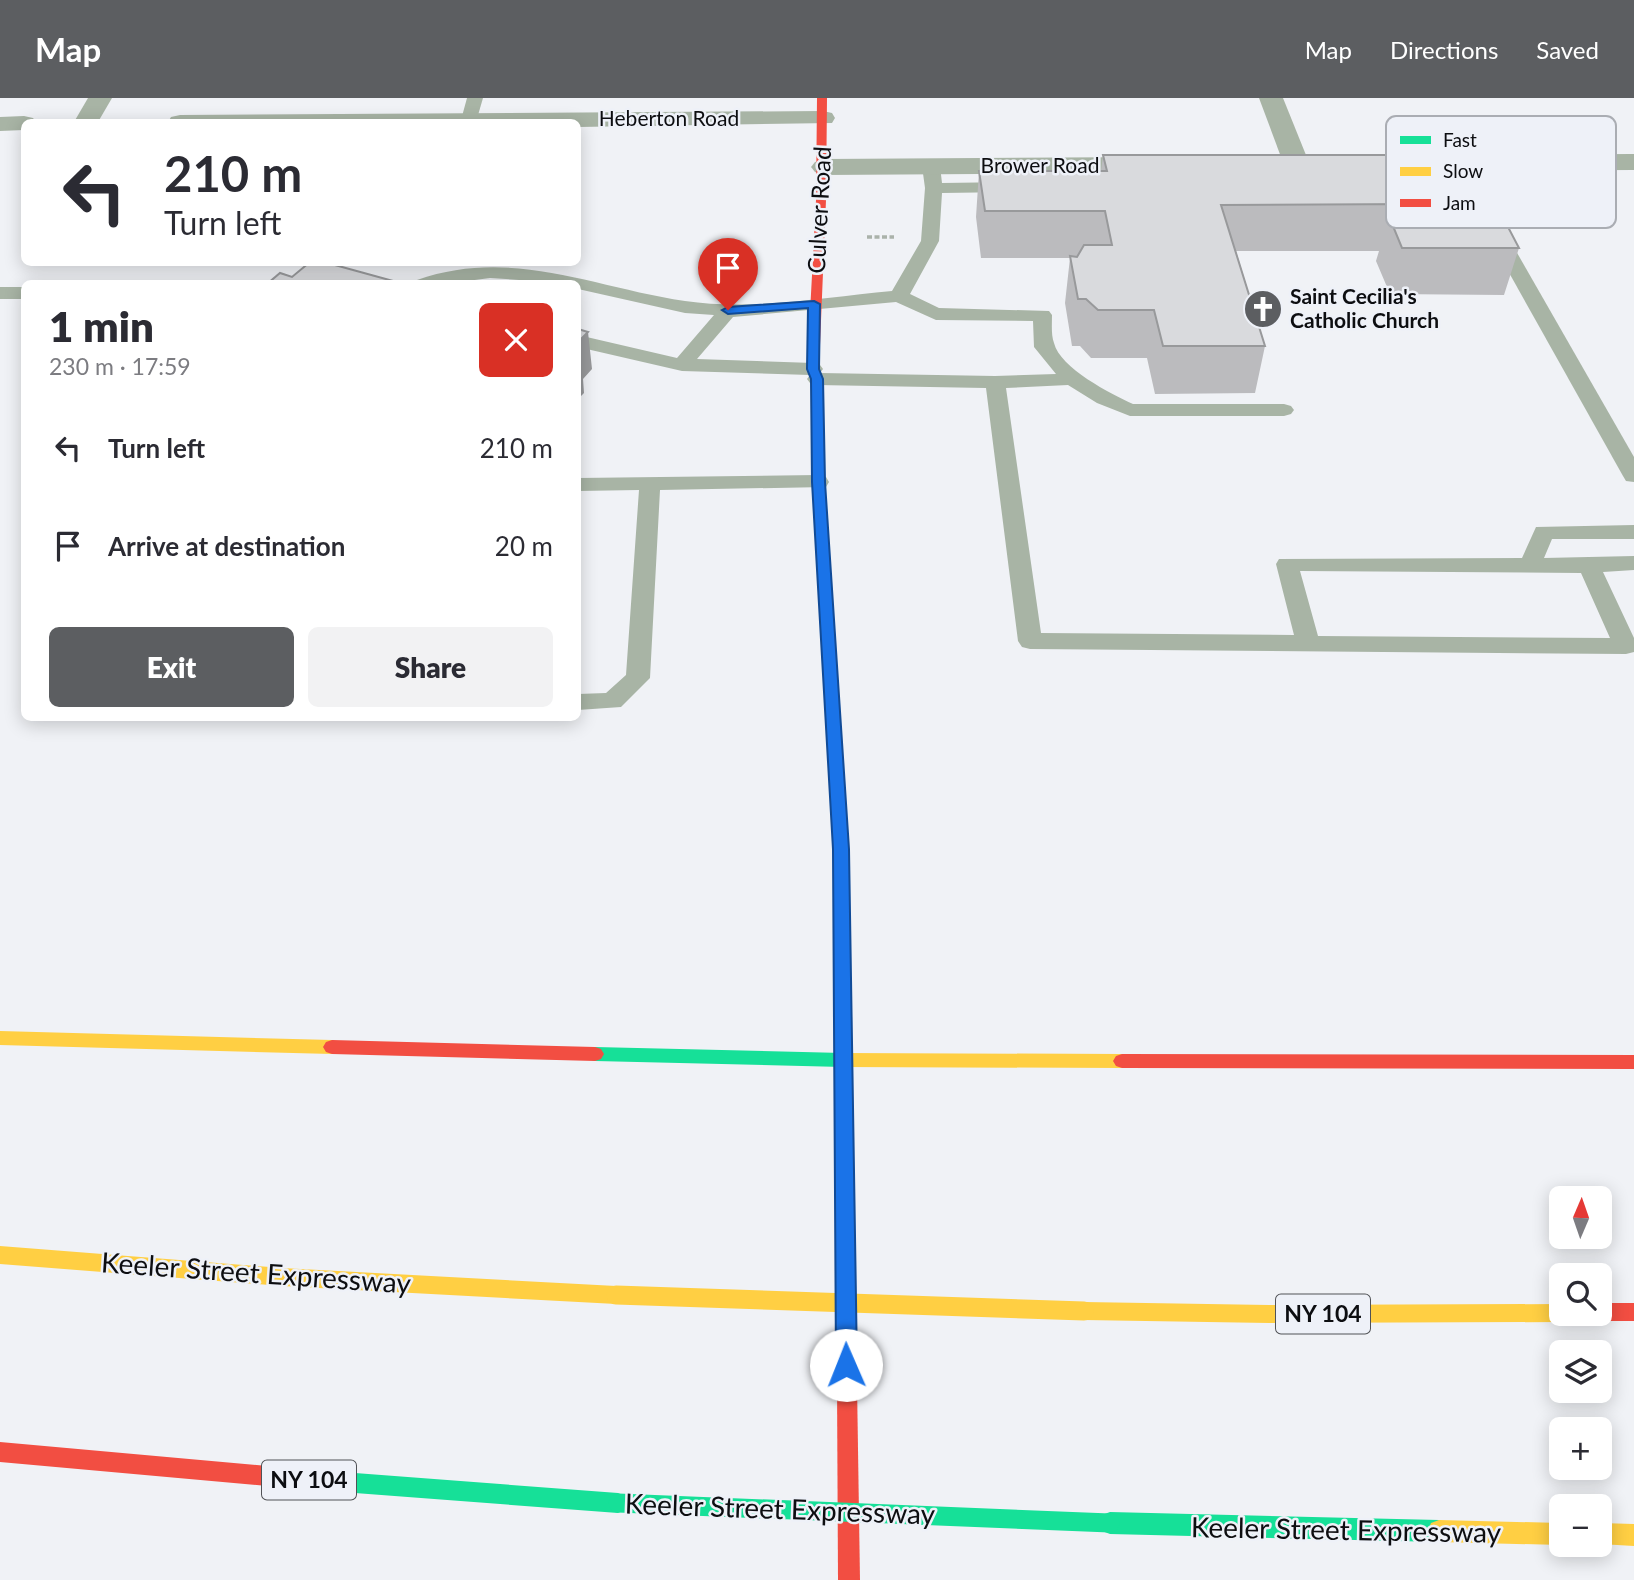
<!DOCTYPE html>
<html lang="en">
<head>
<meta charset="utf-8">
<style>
  body { margin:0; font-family:Lato,sans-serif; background:#f2f2f3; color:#2b2b33; height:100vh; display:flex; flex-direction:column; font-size:26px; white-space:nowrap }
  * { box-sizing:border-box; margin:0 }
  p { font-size:23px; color:#7c7c81 }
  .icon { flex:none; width:38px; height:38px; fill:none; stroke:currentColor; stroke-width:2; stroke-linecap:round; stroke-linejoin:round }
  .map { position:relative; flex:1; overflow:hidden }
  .drawer { position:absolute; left:21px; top:182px; width:560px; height:441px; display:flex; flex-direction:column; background:#fff; border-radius:10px; box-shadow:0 4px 18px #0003 }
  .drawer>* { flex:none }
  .top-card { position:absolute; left:21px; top:21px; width:560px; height:147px; border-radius:10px; box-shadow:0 4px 18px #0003; background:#fff; color:#2b2b33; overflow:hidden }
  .needle { width:46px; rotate:2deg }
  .fabs { position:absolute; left:1549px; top:1088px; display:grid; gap:14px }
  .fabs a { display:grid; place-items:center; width:63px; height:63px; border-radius:10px; background:#fff; box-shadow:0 4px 18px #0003; font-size:35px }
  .pin { position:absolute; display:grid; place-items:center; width:60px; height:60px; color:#fff; margin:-72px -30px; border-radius:50% 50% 50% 0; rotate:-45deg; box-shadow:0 0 7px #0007 }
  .pin .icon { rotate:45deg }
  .me { position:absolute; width:77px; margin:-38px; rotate:359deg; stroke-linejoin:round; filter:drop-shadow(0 0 5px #0008) }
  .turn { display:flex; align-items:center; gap:24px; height:147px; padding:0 28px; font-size:32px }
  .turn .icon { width:91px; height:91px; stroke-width:2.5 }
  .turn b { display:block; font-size:49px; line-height:60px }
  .round { display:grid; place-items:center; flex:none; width:74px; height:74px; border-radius:10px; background:#f2f2f3 }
  .summary { display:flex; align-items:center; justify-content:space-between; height:119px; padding:0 28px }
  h1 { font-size:42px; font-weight:800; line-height:52px }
  .button { display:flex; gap:14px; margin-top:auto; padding:14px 28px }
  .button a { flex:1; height:80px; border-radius:10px; background:#5c5e61; color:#fff; font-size:28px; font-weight:800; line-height:80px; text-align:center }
  .button a+a { background:#f2f2f3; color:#2b2b33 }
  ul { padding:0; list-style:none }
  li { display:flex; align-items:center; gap:21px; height:98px; padding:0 28px }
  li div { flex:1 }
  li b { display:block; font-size:26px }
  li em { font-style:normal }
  header { display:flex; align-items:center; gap:42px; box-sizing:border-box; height:98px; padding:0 35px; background:#5c5e61; color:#fff }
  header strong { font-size:33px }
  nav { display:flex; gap:38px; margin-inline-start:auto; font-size:24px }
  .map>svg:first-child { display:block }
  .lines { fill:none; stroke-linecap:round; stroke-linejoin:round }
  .path { stroke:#aab2aa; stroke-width:3.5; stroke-dasharray:5 2.5; stroke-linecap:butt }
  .lane { fill:#a8b4a5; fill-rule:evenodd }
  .street { fill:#a8b4a5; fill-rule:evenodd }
  .fast { fill:#16e098; fill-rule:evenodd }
  .slow { fill:#ffcf43; fill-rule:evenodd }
  .jam { fill:#f24e42; fill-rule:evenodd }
  .fast-bridge { stroke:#16e098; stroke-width:19 }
  .slow-bridge { stroke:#ffcf43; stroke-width:19 }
  .wall { fill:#bbbbbe }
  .shaded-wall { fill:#98999b }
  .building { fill:#d9dadd; stroke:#98999b; stroke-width:2 }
  .route { fill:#1a73e8; stroke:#114b97; stroke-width:2 }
  .labels { text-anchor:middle; stroke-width:5; stroke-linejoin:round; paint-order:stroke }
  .far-street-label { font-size:21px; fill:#0d0e11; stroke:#eef1f8 }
  .far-poi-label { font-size:21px; font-weight:bold; fill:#0d0e11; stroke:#eef1f8; text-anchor:start }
  .shield { fill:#eef1f8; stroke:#505256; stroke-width:2 }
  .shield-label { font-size:23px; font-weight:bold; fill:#0d0e11 }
  .street-label { font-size:24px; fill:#0d0e11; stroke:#eef1f8 }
  .near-street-label { font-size:28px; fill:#0d0e11; stroke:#eef1f8 }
  .key { fill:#eef1f8; stroke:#aaadb3; stroke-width:2 }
  .key-label { font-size:19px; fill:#0d0e11 }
</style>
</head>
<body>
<header>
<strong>Map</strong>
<nav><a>Map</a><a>Directions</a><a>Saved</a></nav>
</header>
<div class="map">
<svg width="1634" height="1482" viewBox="0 0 1634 1482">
  <rect width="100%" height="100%" fill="#f0f2f6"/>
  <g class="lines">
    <path class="path" d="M867 139H894"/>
    <g class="lane">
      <path d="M467 0H483L476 24H462L461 22Z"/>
      <path d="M1456 59 1465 64 1634 359V384L1626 383 1623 378 1447 64Z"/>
      <path d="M931 63 940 68 942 85 1012 84 1021 89 1012 94 942 95 939 143 910 196 939 210 1049 213 1052 217C1052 226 1051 237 1054 245 1060 270 1111 296 1133 306H1284L1291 308 1294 312 1291 316 1284 318H1130L1097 305 1068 287 1006 290 1041 535 1294 537 1276 466 1279 461 1522 460 1536 429 1634 427V441H1552L1544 460 1634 458V472L1603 474 1634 540V554L1626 556 1030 551 1022 549 1018 543 986 290 817 287 810 285 807 281 810 277 682 273 578 249V237L677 260 714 217 685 215 578 191V186L490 180 444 186H415L417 182C511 149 592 189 685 203 752 213 825 199 892 193L921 143 925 90 922 68ZM896 204 936 222 1033 223 1034 249 1056 276 995 278 820 275 823 271 820 267 813 265 697 261 733 219ZM1300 473 1581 475 1610 540 1318 538Z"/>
      <rect x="0" y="189" width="24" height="12"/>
      <path d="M818 377 826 379 829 384 826 389 660 392 650 580 621 609 578 612V596L606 595 626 577 639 392 578 393V380Z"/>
    </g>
    <g class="street">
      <path d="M88 0H112L98 24H74Z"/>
      <path d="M1259 0H1283L1310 67 1306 72 1297 75 1288 72 1284 67Z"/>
      <path d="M823 13 832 15 835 20 832 25 578 29V24H168L171 19 180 17Z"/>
      <path d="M24 18 33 20 36 24H24V32L0 33V19Z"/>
      <path d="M1634 56V72L1404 73 1395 70 1391 65 1395 60 1404 57Z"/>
      <path d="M1155 59 1164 62 1168 67 1164 72 1155 75 824 77 815 74 811 69 815 64 824 61Z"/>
    </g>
    <g class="fast">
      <path d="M595 949 843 955 849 957 852 962 849 967 843 969 595 963 589 961 586 956 589 951Z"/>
      <path d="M289 1370 618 1395 625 1398 629 1405 625 1412 618 1415 289 1390 282 1387 279 1380 282 1373Z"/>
      <path d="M1110 1414 1439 1422 1447 1425 1450 1433 1447 1441 1439 1444 1110 1436 1102 1433 1099 1425 1102 1417Z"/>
    </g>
    <g class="slow">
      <path d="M829 557 836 562 849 751 851 891 849 896 843 898 837 896 835 891 833 751 822 562Z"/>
      <path d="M0 933 332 942 338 944 341 949 338 954 332 956 0 947Z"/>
      <path d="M843 955 1122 956 1128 958 1131 963 1128 968 1122 970 843 969 837 967 834 962 837 957Z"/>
      <path d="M0 1148 282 1170 616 1188 623 1191 626 1197 623 1203 616 1206 282 1188 0 1166Z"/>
      <path d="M1084 1204 1269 1207 1561 1206V1216H1570L1568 1221 1561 1224 1269 1225 1084 1222 1077 1219 1074 1213 1077 1207Z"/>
      <path d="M1439 1422 1561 1425V1447L1439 1444 1431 1441 1428 1433 1431 1425Z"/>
      <path d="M1600 1425 1634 1426V1448L1600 1446Z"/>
    </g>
    <g class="jam">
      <path d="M817 0H827L826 102 819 271 823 281 824 384 836 562 829 567 822 562 812 384 811 281 807 271 816 102Z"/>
      <path d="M843 884 849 886 851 891 860 1482H838L835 891 837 886Z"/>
      <path d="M332 942 595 949 601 951 604 956 601 961 595 963 332 956 326 954 323 949 326 944Z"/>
      <path d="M1122 956 1634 957V971L1122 970 1116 968 1113 963 1116 958Z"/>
      <path d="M1600 1205H1634V1223H1600L1593 1220 1591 1216H1600Z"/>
      <path d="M0 1344 289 1370 296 1373 299 1380 296 1387 289 1390 0 1364Z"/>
    </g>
    <path class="fast-bridge" d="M618 1405 1110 1425"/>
    <path class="slow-bridge" d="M616 1197 1084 1213"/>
  </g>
  <path class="wall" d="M1103 57 1468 85 1519 150 1504 197 1390 196 1376 163 1379 153H1236L1265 248 1255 295 1155 296 1147 260H1091L1080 248H1072L1065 205 1070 160H981L976 119 979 73H1101Z"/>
  <path class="shaded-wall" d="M588 234 592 271 583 281 584 295 578 301V244Z"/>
  <g class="building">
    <path d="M1103 57H1454L1468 85H1485L1519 150H1402L1388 116H1420L1416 106 1221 107 1265 248H1163L1154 212H1098L1086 201H1078L1070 158 1077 159 1084 147H1112L1105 113H985L979 73H1107Z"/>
    <path d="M310 164H324L404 186H267L280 175 292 179Z"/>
    <path d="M578 231 588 234 578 244Z"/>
  </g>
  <path class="route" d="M814 203 820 206 819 271 823 281 825 384 849 751 857 1267 854 1274 846 1277 839 1274 836 1267 833 751 812 384 811 281 807 271 808 210 728 216 722 212 728 209Z"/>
  <defs>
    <symbol id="church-disc" viewBox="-11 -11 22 22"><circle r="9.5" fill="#5c5e61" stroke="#eef1f8"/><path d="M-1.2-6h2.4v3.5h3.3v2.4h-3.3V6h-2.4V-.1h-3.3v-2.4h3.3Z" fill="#fff"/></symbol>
  </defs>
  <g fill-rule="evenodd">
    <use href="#church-disc" x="1241" y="189" width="44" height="44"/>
  </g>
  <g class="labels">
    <g class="far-street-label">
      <text x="669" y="28">Heberton Road</text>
      <text x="1040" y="75">Brower Road</text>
    </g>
    <g class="far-poi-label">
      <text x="1290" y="206">Saint Cecilia's<tspan x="1290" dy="24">Catholic Church</tspan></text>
    </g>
    <g class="shield">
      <rect x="1276" y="1196.5" width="94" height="39" rx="5"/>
      <rect x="262" y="1362.5" width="94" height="39" rx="5"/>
    </g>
    <g class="shield-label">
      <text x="1323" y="1224">NY 104</text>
      <text x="309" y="1390">NY 104</text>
    </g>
    <g class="street-label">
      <text transform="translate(820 112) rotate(-87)" y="8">Culver Road</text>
    </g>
    <g class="near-street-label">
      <text transform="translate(256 1175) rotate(4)" y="10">Keeler Street Expressway</text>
      <text transform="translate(780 1411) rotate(2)" y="10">Keeler Street Expressway</text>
      <text transform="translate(1346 1432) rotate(1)" y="10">Keeler Street Expressway</text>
    </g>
  </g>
  <rect x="1386" y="18" width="230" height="112" rx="10" class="key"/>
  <rect x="1400" y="38" width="31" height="8" fill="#16e098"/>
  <rect x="1400" y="69" width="31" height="9" fill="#ffcf43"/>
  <rect x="1400" y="101" width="31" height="8" fill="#f24e42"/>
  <g class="key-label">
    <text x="1443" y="49">Fast</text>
    <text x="1443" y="80">Slow</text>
    <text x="1443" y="112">Jam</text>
  </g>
</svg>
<div class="fabs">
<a><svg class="needle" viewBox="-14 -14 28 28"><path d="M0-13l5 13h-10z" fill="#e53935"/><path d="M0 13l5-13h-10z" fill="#7c7c81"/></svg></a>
<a><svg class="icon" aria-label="search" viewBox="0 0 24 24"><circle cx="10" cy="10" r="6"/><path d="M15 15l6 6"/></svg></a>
<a><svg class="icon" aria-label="layers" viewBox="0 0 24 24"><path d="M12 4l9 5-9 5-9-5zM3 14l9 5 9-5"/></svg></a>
<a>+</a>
<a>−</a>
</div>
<div class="pin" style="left:728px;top:212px;background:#d93025"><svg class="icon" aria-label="arrive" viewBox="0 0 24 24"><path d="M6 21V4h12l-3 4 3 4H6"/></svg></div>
<svg class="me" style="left:846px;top:1267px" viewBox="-20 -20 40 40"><circle r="19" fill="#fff"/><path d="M0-13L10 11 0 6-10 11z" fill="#1a73e8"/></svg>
<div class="top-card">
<div class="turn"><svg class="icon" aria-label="left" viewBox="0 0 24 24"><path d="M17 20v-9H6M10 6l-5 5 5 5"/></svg><div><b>210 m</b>Turn left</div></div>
</div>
<section class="drawer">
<div class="summary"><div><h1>1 min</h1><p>230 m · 17:59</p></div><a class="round" style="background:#d93025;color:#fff"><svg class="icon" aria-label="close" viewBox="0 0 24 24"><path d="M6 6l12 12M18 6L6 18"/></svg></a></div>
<ul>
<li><svg class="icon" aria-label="left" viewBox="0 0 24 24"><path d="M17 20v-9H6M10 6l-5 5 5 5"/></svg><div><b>Turn left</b></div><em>210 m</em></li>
<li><svg class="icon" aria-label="arrive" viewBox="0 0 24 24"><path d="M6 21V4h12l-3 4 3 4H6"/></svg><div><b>Arrive at destination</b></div><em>20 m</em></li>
</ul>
<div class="button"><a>Exit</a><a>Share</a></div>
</section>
</div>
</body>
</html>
